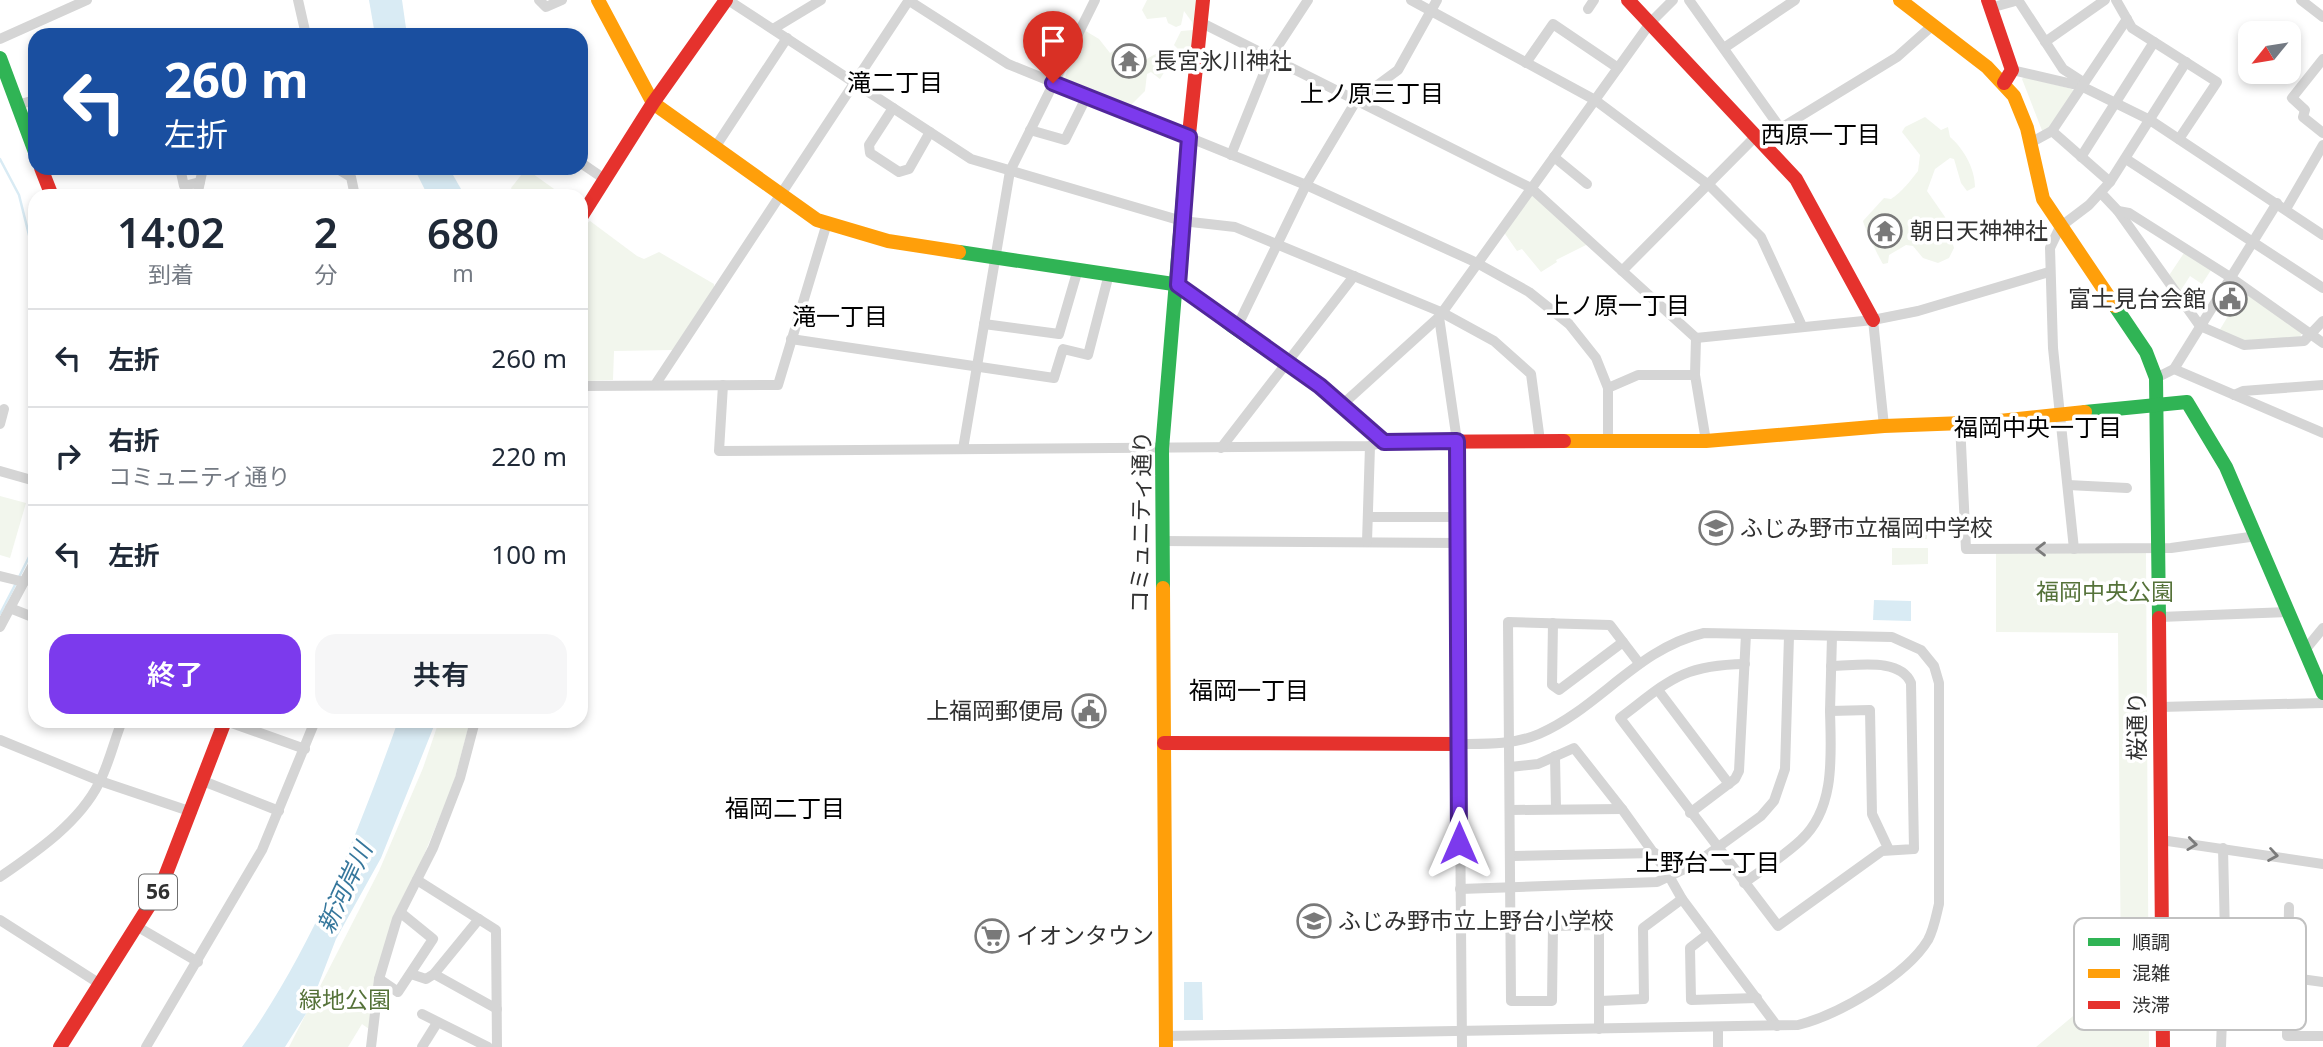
<!DOCTYPE html>
<html lang="ja">
<head>
<meta charset="utf-8">
<style>
  body { margin:0; font-family:"Noto Sans","Noto Sans JP",sans-serif; background:#f6f6f7; color:#1f2937; height:100vh; display:flex; flex-direction:column; font-size:26px; white-space:nowrap }
  * { box-sizing:border-box; margin:0 }
  p { font-size:23px; color:#747a83 }
  .icon { flex:none; width:38px; height:38px; fill:none; stroke:currentColor; stroke-width:2; stroke-linecap:round; stroke-linejoin:round }
  .map { position:relative; flex:1; overflow:hidden }
  .panel { position:absolute; left:28px; top:189px; width:560px; height:539px; display:flex; flex-direction:column; background:#fff; border-radius:21px; box-shadow:0 4px 10px #0003 }
  .panel>* { flex:none }
  .hud { position:absolute; left:28px; top:28px; width:560px; height:147px; border-radius:21px; box-shadow:0 4px 10px #0003; background:#1a4fa0; color:#fff; overflow:hidden }
  .needle { width:46px; rotate:240deg }
  .fabs { position:absolute; left:2238px; top:21px; display:grid; gap:14px }
  .fabs a { display:grid; place-items:center; width:63px; height:63px; border-radius:14px; background:#fff; box-shadow:0 4px 10px #0003; font-size:35px }
  .pin { position:absolute; display:grid; place-items:center; width:60px; height:60px; color:#fff; margin:-72px -30px; border-radius:50% 50% 50% 0; rotate:-45deg; box-shadow:0 0 7px #0007 }
  .pin .icon { rotate:45deg }
  .me { position:absolute; width:77px; margin:-38px; rotate:0deg; stroke-linejoin:round; filter:drop-shadow(0 0 5px #0008) }
  .turn { display:flex; align-items:center; gap:24px; height:147px; padding:0 21px; font-size:32px }
  .turn .icon { width:91px; height:91px; stroke-width:2.5 }
  .turn b { display:block; font-size:49px; line-height:60px }
  .eta { display:flex; justify-content:space-evenly; align-items:center; height:119px; text-align:center }
  .eta b { font-size:42px; font-weight:600; line-height:49px }
  .button { display:flex; gap:14px; margin-top:auto; padding:14px 21px }
  .button a { flex:1; height:80px; border-radius:21px; background:#7c3aed; color:#fff; font-size:28px; font-weight:600; line-height:80px; text-align:center }
  .button a+a { background:#f6f6f7; color:#1f2937 }
  ul { padding:0; list-style:none }
  li { display:flex; align-items:center; gap:21px; height:98px; padding:0 21px; border-top:2px solid #e0e1e3 }
  li div { flex:1 }
  li b { display:block; font-size:26px }
  li em { font-style:normal }
  .map>svg:first-child { display:block }
  .green { fill:#f2f6ed }
  .water { fill:#d9ebf4 }
  .lines { fill:none; stroke-linecap:round; stroke-linejoin:round }
  .stream { stroke:#d9ebf4; stroke-width:2.5 }
  .street { stroke:#d5d5d5; stroke-width:10 }
  .fast { stroke:#30b455; stroke-width:14 }
  .slow { stroke:#ff9f0a; stroke-width:14 }
  .jam { stroke:#e5322d; stroke-width:14 }
  .oneway { stroke:#7b7b7b }
  .route-casing { stroke:#51269a; stroke-width:18 }
  .route { stroke:#7c3aed; stroke-width:12 }
  .labels { text-anchor:middle; stroke-width:7; stroke-linejoin:round; paint-order:stroke }
  .shield { fill:#fff; stroke:#6f6f6f; stroke-width:2 }
  .shield-label { font-size:21px; font-weight:bold; fill:#313131 }
  .poi-label { font-size:23px; fill:#313131; stroke:#fff; text-anchor:start }
  .street-label { font-size:23px; fill:#313131; stroke:#fff }
  .park-label { font-size:23px; fill:#557239; stroke:#fff }
  .neighbourhood-label { font-size:24px; fill:#000; stroke:#fff }
  .water-label { font-size:24px; font-style:italic; fill:#36779c; stroke:#fff }
  .key { fill:#fff; stroke:#c1c1c1; stroke-width:2 }
  .key-label { font-size:19px; fill:#313131 }
</style>
</head>
<body>
<div class="map">
<svg width="2323" height="1047" viewBox="0 0 2323 1047">
  <rect width="100%" height="100%" fill="#fff"/>
  <g class="green">
    <path d="M1147 0H1197L1196 48 1182 53 1174 45 1181 31 1193 30 1192 22 1184 11 1181 25 1176 27 1168 23 1166 17 1147 19 1142 10Z"/>
    <path d="M1084 30 1099 39 1110 53 1115 50 1126 54 1138 72 1144 68 1143 61 1161 51 1170 58 1169 64 1160 79 1151 72 1147 74 1145 91 1127 109 1095 96 1094 93 1064 83 1069 63Z"/>
    <path d="M2024 77 2072 89 2074 92 2050 128 2043 133 2022 79Z"/>
    <path d="M1925 117 1941 130 1948 127 1950 137C1963 148 1975 168 1975 187L1967 191 1961 183 1954 159 1950 158 1935 169 1927 191 1945 217 1954 248 1949 258 1938 263 1923 258 1913 246 1906 245 1889 255 1888 263 1883 264C1881 262 1863 224 1863 221L1884 198 1891 199C1903 191 1910 181 1918 171L1920 155 1902 132 1905 127Z"/>
    <path d="M526 169 564 196H515L511 188Z"/>
    <path d="M1531 193 1588 244 1556 260 1557 262 1541 272 1522 249 1517 251 1503 231Z"/>
    <path d="M590 221 637 256 644 259 659 252 714 284V289L674 350 614 351 613 380 581 381V228Z"/>
    <path d="M2184 253 2211 270 2202 284 2190 276 2179 293 2168 277Z"/>
    <path d="M2244 290 2303 332 2299 338 2245 342 2219 331Z"/>
    <path d="M0 496 26 503 10 558 0 555Z"/>
    <path d="M1927 522V539H1891V523Z"/>
    <path d="M1892 548H1928V564L1892 565Z"/>
    <path d="M2146 551 2149 1047H2036L2121 976 2118 633 1996 632V553Z"/>
    <path d="M439 721H470L453 785 419 867 394 914 369 1029 362 1024 348 1047H289L379 871 423 768Z"/>
  </g>
  <g class="water">
    <path d="M369 0H402L407 35H375Z"/>
    <path d="M414 168H449L465 196H428Z"/>
    <path d="M1874 600 1911 601V621L1873 620Z"/>
    <path d="M398 721H436L381 858 336 939 309 1009 285 1047H242C311 952 359 831 398 721Z"/>
    <path d="M1184 982H1202L1203 1020H1184Z"/>
  </g>
  <g class="lines">
    <g class="stream">
      <path d="M0 159 19 195 35 259"/>
      <path d="M19 577 35 545"/>
      <path d="M0 614 16 583"/>
    </g>
    <g class="street">
      <path d="M298 0 306 35"/>
      <path d="M539 0 546 7 562 0"/>
      <path d="M728 0 971 159 1182 221 1235 227 1441 312 1494 341 1531 374 1540 441"/>
      <path d="M908 0 1008 64 1306 185 1475 262 1529 292 1569 324 1596 358 1608 388V441"/>
      <path d="M1411 0 1595 100 1710 186 1761 237 1802 326"/>
      <path d="M1689 0 1781 129"/>
      <path d="M2018 0 2063 69 2083 82"/>
      <path d="M2116 0 2132 28 2217 82 2179 139"/>
      <path d="M2301 0 2323 17"/>
      <path d="M1990 8 2019 0"/>
      <path d="M1588 9 1594 0"/>
      <path d="M1202 23 1531 188 1696 338 1695 375 1706 441"/>
      <path d="M773 29 821 0"/>
      <path d="M0 39 87 0"/>
      <path d="M2045 42 2105 0"/>
      <path d="M1724 48 1795 0"/>
      <path d="M2323 59 2292 98 2305 110 2303 117 2323 133"/>
      <path d="M1526 63 1553 24 1618 68"/>
      <path d="M2012 70 2081 86 2150 120 2323 235"/>
      <path d="M17 105 35 100"/>
      <path d="M893 108 869 145 870 153 899 172 909 169 930 132"/>
      <path d="M1030 130 1065 140 1087 96"/>
      <path d="M2052 131 2110 182"/>
      <path d="M1760 141 1897 57 1933 25"/>
      <path d="M2030 143 2052 131 2127 19"/>
      <path d="M714 149 787 38"/>
      <path d="M1231 155 1270 58 1308 0"/>
      <path d="M1554 157 1587 184"/>
      <path d="M2081 157 2154 42"/>
      <path d="M2126 159 2323 288"/>
      <path d="M581 163 606 180"/>
      <path d="M180 168 184 186 200 182"/>
      <path d="M336 168 351 177 355 196"/>
      <path d="M2101 193 2118 211 2200 326 2244 345 2304 341 2323 321"/>
      <path d="M197 196 203 168"/>
      <path d="M2286 209 2323 145"/>
      <path d="M2118 211 2129 213 2230 277 2323 343"/>
      <path d="M1622 271 1755 137"/>
      <path d="M1873 320 1884 426"/>
      <path d="M984 324 1059 334 1078 269"/>
      <path d="M1236 329 1306 185 1356 101 1398 70 1437 0"/>
      <path d="M1696 338 1873 320 1918 311 2049 272"/>
      <path d="M791 339 1054 378 1063 349 1088 355 1109 274"/>
      <path d="M2174 369 2323 433"/>
      <path d="M2156 378 2174 369 2277 203"/>
      <path d="M655 385 909 0"/>
      <path d="M723 385 719 451 1370 446 1384 442"/>
      <path d="M581 386 778 385 827 223"/>
      <path d="M1608 388 1638 375H1695"/>
      <path d="M2234 395 2243 391 2323 385"/>
      <path d="M1343 404 1439 317"/>
      <path d="M1960 423 1966 549 2171 548 2257 536"/>
      <path d="M0 424 4 409"/>
      <path d="M1221 448 1354 276"/>
      <path d="M963 449 1010 171 1095 0"/>
      <path d="M0 471 35 481"/>
      <path d="M2068 485 2127 488"/>
      <path d="M1368 517H1457"/>
      <path d="M1161 541 1458 543"/>
      <path d="M1367 542 1370 446"/>
      <path d="M2074 549 2053 348 2050 248 2060 227 2089 205 2110 182 2186 62"/>
      <path d="M0 576 24 582"/>
      <path d="M10 608 35 618"/>
      <path d="M2160 617 2288 612"/>
      <path d="M1553 623 1552 685 1559 690 1623 642"/>
      <path d="M0 627 35 561"/>
      <path d="M1832 636 1830 711 1870 710 1872 814 1889 850"/>
      <path d="M2305 650 2323 628"/>
      <path d="M1745 664C1681 665 1669 681 1620 718L1778 926 1882 851 1914 849 1911 683C1900 657 1856 666 1831 666"/>
      <path d="M1658 690 1729 784"/>
      <path d="M2160 707 2323 703"/>
      <path d="M226 721 305 749"/>
      <path d="M0 740 100 781 192 812"/>
      <path d="M1555 756 1556 809"/>
      <path d="M1510 767 1538 764 1574 748 1622 809 1665 869 1682 899 1777 1026"/>
      <path d="M203 781 279 811"/>
      <path d="M1511 810 1622 809"/>
      <path d="M1690 813 1735 779 1739 771 1746 634"/>
      <path d="M2161 840 2323 864"/>
      <path d="M1512 856 1655 853"/>
      <path d="M0 877C36 852 79 823 99 783 109 764 114 741 122 721"/>
      <path d="M417 880 496 930 497 1047"/>
      <path d="M1744 883C1763 869 1784 856 1801 840 1836 808 1831 754 1830 711"/>
      <path d="M1460 889 1657 882 1695 864 1761 816 1774 801 1785 769 1789 636"/>
      <path d="M2289 907 2287 1036H2323"/>
      <path d="M0 920 100 984"/>
      <path d="M138 927 198 962"/>
      <path d="M1708 934 1690 948 1691 1000 1757 998"/>
      <path d="M2161 973H2200L2287 988"/>
      <path d="M411 974 426 979 434 974 479 919"/>
      <path d="M434 974 497 1009"/>
      <path d="M2286 977 2323 982"/>
      <path d="M379 979 398 992 433 939 401 913"/>
      <path d="M1600 1001 1644 999 1643 928 1682 899"/>
      <path d="M422 1014 488 1047"/>
      <path d="M1718 1027V1047"/>
      <path d="M1599 1029V925L1553 926 1552 1001H1511L1508 622 1610 625 1639 663"/>
      <path d="M1165 1036 1798 1025C1838 1015 1906 976 1928 940 1934 929 1936 916 1939 904V683L1934 666 1921 650 1892 637 1704 633C1638 648 1599 708 1539 734 1513 745 1486 744 1459 744"/>
      <path d="M146 1047 262 850 315 721"/>
      <path d="M371 1047 379 979 397 919 433 848 460 778 475 721"/>
      <path d="M422 1047 437 1023"/>
      <path d="M1462 1047 1457 441 1439 317 1651 22 1673 0"/>
      <path d="M2221 1047 2225 936 2223 848"/>
    </g>
    <g class="fast">
      <path d="M0 58 35 152"/>
      <path d="M959 252 1180 285 1232 326 1315 383"/>
      <path d="M2115 306 2146 352 2156 378 2159 618"/>
      <path d="M2085 412 2187 402 2226 467 2323 693"/>
      <path d="M1163 588 1162 449 1185 173"/>
    </g>
    <g class="slow">
      <path d="M598 0 653 103 817 220 888 241 959 252"/>
      <path d="M1900 0 1987 67 2014 96 2027 128 2043 199 2115 306"/>
      <path d="M1564 441H1706L1884 426 1990 422 2085 412"/>
      <path d="M1163 588 1166 1047"/>
    </g>
    <g class="jam">
      <path d="M1628 0 1796 179 1873 320"/>
      <path d="M1988 0 2012 70 2004 83"/>
      <path d="M41 168 52 196"/>
      <path d="M1185 173 1203 0"/>
      <path d="M581 217 653 103 726 0"/>
      <path d="M1315 383 1384 442 1564 441"/>
      <path d="M2159 618 2163 1047"/>
      <path d="M1164 743 1459 744"/>
      <path d="M60 1047 161 887 225 721"/>
    </g>
  </g>
  <defs><path id="oneway-chevron" d="M-2-3.5L2.5 0L-2 3.5" fill="none" stroke-width="1.6" stroke-linecap="round" stroke-linejoin="round" transform="scale(1.75)"/></defs>
  <g class="oneway">
    <use href="#oneway-chevron" transform="translate(2041 549) rotate(180)"/>
    <use href="#oneway-chevron" transform="translate(2192 844) rotate(7)"/>
    <use href="#oneway-chevron" transform="translate(2273 855) rotate(9)"/>
  </g>
  <g class="lines">
    <defs>
      <path id="route" d="M1053 83 1189 137 1178 285 1320 386 1384 442 1457 441 1459 843"/>
    </defs>
    <use href="#route" class="route-casing"/>
    <use href="#route" class="route"/>
  </g>
  <defs>
    <symbol id="temple-ring" viewBox="-11 -11 22 22"><circle r="9.5" fill="#fff" stroke="#797979" stroke-width="1.5"/><path d="M0-6L5-2H3V0L6.5 2.5H4V6H1.5V3h-3V6H-4V2.5H-6.5L-3 0V-2H-5Z" fill="#797979"/></symbol>
    <symbol id="civic-ring" viewBox="-11 -11 22 22"><circle r="9.5" fill="#fff" stroke="#797979" stroke-width="1.5"/><path d="M-.6-6.5H3V-4.5H.6V-3L4-1V1h2V6H-6V1h2V-1L-.6-3ZM-1.2 2.5V6h2.4V2.5Z" fill="#797979"/></symbol>
    <symbol id="school-ring" viewBox="-11 -11 22 22"><circle r="9.5" fill="#fff" stroke="#797979" stroke-width="1.5"/><path d="M0-5L7-2L0 1L-7-2ZM-4 1L0 2.5L4 1V4Q0 6-4 4Z" fill="#797979"/></symbol>
    <symbol id="supermarket-ring" viewBox="-11 -11 22 22"><circle r="9.5" fill="#fff" stroke="#797979" stroke-width="1.5"/><path d="M-6-5.5h2.5l.6 2H6L4.5 2H-2.5L-4.4-4H-6ZM-1.5 3.2a1.3 1.3 0 1 0 .1 0ZM3 3.2a1.3 1.3 0 1 0 .1 0Z" fill="#797979"/></symbol>
  </defs>
  <g fill-rule="evenodd">
    <use href="#temple-ring" x="1110" y="42" width="38" height="38"/>
    <use href="#temple-ring" x="1866" y="212" width="38" height="38"/>
    <use href="#civic-ring" x="2211" y="280" width="38" height="38"/>
    <use href="#school-ring" x="1697" y="509" width="38" height="38"/>
    <use href="#civic-ring" x="1070" y="692" width="38" height="38"/>
    <use href="#school-ring" x="1295" y="902" width="38" height="38"/>
    <use href="#supermarket-ring" x="973" y="917" width="38" height="38"/>
  </g>
  <g class="labels">
    <rect class="shield" x="139" y="874.5" width="38" height="35" rx="5"/>
    <g class="shield-label">
      <text x="158" y="899">56</text>
    </g>
    <g class="poi-label">
      <text x="1154" y="69">長宮氷川神社</text>
      <text x="1910" y="239">朝日天神神社</text>
      <text x="2206" y="307" text-anchor="end">富士見台会館</text>
      <text x="1740" y="536">ふじみ野市立福岡中学校</text>
      <text x="1064" y="719" text-anchor="end">上福岡郵便局</text>
      <text x="1338" y="929">ふじみ野市立上野台小学校</text>
      <text x="1016" y="944">イオンタウン</text>
    </g>
    <g class="street-label">
      <text transform="translate(1141 522) rotate(-89)" y="8">コミュニティ通り</text>
      <text transform="translate(2137 726) rotate(-90)" y="8">桜通り</text>
    </g>
    <g class="park-label">
      <text x="2105" y="600">福岡中央公園</text>
      <text x="345" y="1008">緑地公園</text>
    </g>
    <g class="neighbourhood-label">
      <text x="895" y="91">滝二丁目</text>
      <text x="1372" y="102">上ノ原三丁目</text>
      <text x="1821" y="143">西原一丁目</text>
      <text x="1618" y="314">上ノ原一丁目</text>
      <text x="840" y="325">滝一丁目</text>
      <text x="2038" y="436">福岡中央一丁目</text>
      <text x="1249" y="699">福岡一丁目</text>
      <text x="785" y="817">福岡二丁目</text>
      <text x="1708" y="871">上野台二丁目</text>
    </g>
    <g class="water-label">
      <text transform="translate(345 888) rotate(-65)" y="8">新河岸川</text>
    </g>
  </g>
  <rect x="2074" y="918" width="232" height="112" rx="10" class="key"/>
  <rect x="2088" y="938" width="32" height="8" fill="#30b455"/>
  <rect x="2088" y="969" width="32" height="9" fill="#ff9f0a"/>
  <rect x="2088" y="1001" width="32" height="8" fill="#e5322d"/>
  <g class="key-label">
    <text x="2132" y="949">順調</text>
    <text x="2132" y="980">混雑</text>
    <text x="2132" y="1012">渋滞</text>
  </g>
</svg>
<div class="fabs">
<a><svg class="needle" viewBox="-14 -14 28 28"><path d="M0-13l5 13h-10z" fill="#e53935"/><path d="M0 13l5-13h-10z" fill="#747a83"/></svg></a>
</div>
<div class="pin" style="left:1053px;top:83px;background:#d93025"><svg class="icon" aria-label="arrive" viewBox="0 0 24 24"><path d="M6 21V4h12l-3 4 3 4H6"/></svg></div>
<svg class="me" style="left:1459px;top:843px" viewBox="-20 -20 40 40"><path d="M0-17L14 15 0 8-14 15z" fill="#7c3aed" stroke="#fff" stroke-width="4"/></svg>
<div class="hud">
<div class="turn"><svg class="icon" aria-label="left" viewBox="0 0 24 24"><path d="M17 20v-9H6M10 6l-5 5 5 5"/></svg><div><b>260 m</b>左折</div></div>
</div>
<section class="panel">
<div class="eta">
<div><b>14:02</b><p>到着</p></div>
<div><b>2</b><p>分</p></div>
<div><b>680</b><p>m</p></div>
</div>
<ul>
<li><svg class="icon" aria-label="left" viewBox="0 0 24 24"><path d="M17 20v-9H6M10 6l-5 5 5 5"/></svg><div><b>左折</b></div><em>260 m</em></li>
<li><svg class="icon" aria-label="right" viewBox="0 0 24 24"><path d="M7 20v-9h11M14 6l5 5-5 5"/></svg><div><b>右折</b><p>コミュニティ通り</p></div><em>220 m</em></li>
<li><svg class="icon" aria-label="left" viewBox="0 0 24 24"><path d="M17 20v-9H6M10 6l-5 5 5 5"/></svg><div><b>左折</b></div><em>100 m</em></li>
</ul>
<div class="button"><a>終了</a><a>共有</a></div>
</section>
</div>
</body>
</html>
